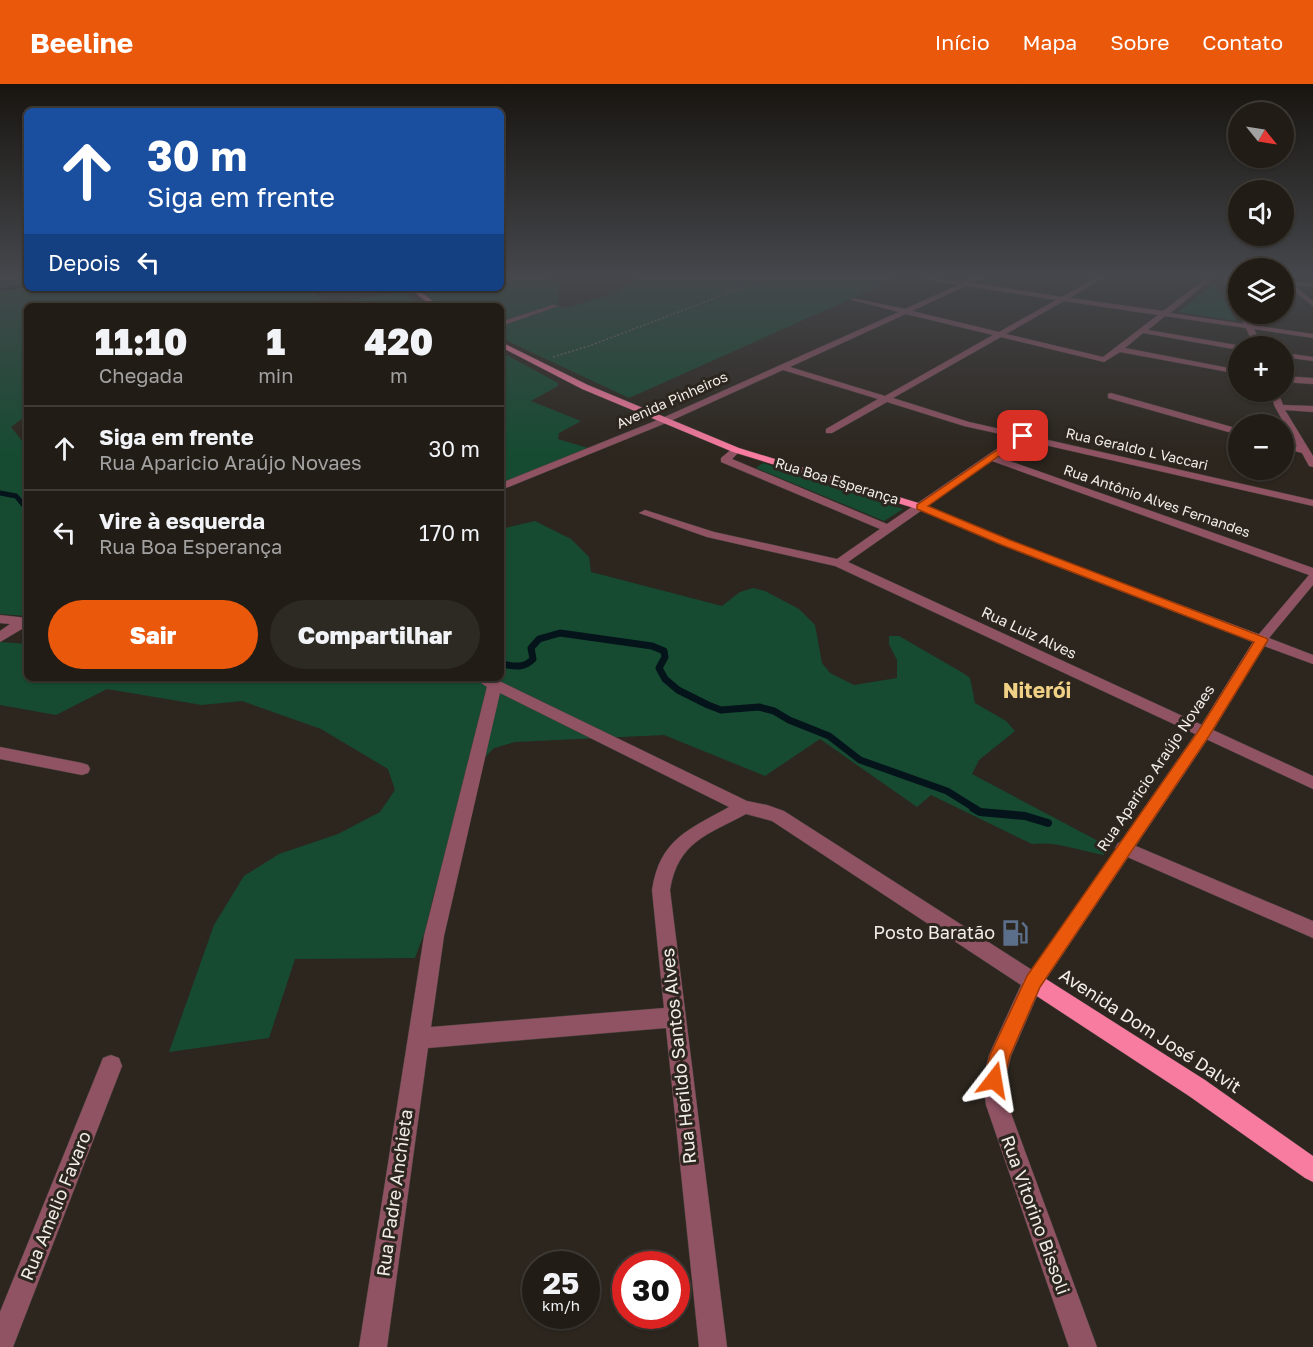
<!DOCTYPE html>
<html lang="pt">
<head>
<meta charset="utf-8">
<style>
  body { margin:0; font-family:"Golos Text",sans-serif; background:#2d2923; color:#f1f3f6; height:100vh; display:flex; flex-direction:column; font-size:22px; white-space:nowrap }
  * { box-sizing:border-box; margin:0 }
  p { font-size:20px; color:#a2a1a1 }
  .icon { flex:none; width:33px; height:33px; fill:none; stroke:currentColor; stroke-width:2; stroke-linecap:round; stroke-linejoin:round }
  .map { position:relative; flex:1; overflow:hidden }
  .side { position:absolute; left:24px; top:219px; width:480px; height:378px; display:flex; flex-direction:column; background:#211c16; border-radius:9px; box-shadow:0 2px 4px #0004,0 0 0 2px #3e3a35 }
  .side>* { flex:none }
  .hud { position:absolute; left:24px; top:24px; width:480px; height:183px; border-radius:9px; box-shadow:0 2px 4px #0004,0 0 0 2px #3e3a35; background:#1a4fa0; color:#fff; overflow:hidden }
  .needle { width:39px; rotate:120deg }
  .controls { position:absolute; left:1228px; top:18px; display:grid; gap:12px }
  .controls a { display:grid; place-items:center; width:66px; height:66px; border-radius:50%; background:#211c16; box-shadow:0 2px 4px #0004,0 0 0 2px #3e3a35; font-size:30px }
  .speed { position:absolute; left:522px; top:1167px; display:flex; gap:12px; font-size:30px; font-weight:700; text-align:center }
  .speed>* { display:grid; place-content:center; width:78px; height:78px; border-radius:50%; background:#211c16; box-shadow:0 2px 4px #0004,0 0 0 2px #3e3a35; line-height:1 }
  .speed small { font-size:15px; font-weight:400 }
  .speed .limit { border:9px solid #d22; background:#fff; color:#111 }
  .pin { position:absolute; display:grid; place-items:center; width:51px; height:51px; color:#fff; margin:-26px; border-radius:12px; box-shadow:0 3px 9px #0006 }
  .me { position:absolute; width:66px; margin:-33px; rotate:14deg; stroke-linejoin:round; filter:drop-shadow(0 0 4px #0008) }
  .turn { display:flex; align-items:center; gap:21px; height:126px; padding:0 24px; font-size:27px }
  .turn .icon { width:78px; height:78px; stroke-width:2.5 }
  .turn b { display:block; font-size:42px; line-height:51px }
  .then { display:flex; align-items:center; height:57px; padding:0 24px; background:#0003; gap:12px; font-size:22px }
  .eta { display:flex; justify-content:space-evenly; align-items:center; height:102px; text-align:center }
  .eta b { font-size:36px; font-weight:800; line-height:42px }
  .primary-button { display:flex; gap:12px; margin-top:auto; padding:12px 24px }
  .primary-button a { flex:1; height:69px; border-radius:36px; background:#ea580c; color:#fff; font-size:24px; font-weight:800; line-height:69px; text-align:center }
  .primary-button a+a { background:#2d2923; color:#f1f3f6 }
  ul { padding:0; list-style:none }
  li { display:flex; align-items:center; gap:18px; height:84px; padding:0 24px; border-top:2px solid #3e3a35 }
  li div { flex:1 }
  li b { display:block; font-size:22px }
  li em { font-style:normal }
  header { display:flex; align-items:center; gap:36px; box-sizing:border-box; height:84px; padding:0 30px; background:#ea580c; color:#fff }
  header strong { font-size:28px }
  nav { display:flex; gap:33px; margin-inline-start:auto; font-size:21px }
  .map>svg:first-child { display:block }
  .green { fill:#164b32 }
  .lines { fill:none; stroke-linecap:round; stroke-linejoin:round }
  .stream-far3 { stroke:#05141a; stroke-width:3 }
  .stream-far2 { stroke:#05141a; stroke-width:5 }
  .stream-far1 { stroke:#05141a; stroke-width:7 }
  .stream { stroke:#05141a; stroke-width:8 }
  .minor-casing { stroke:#48423a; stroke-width:1 }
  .major-casing { stroke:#48423a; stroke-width:1 }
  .path { stroke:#736e66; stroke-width:1.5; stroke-dasharray:2 2; stroke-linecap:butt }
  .minor { fill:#905364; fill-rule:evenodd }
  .major { fill:#f87ba0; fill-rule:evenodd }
  .route { fill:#ea580c; stroke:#983908; stroke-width:1.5 }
  .labels { text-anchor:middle; stroke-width:6; stroke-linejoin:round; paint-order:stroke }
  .far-street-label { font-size:14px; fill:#f1ede7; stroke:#2c261e }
  .street-label { font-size:15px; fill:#f1ede7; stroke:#2c261e }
  .near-poi-label { font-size:18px; fill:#f1ede7; stroke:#2c261e; text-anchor:end }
  .near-street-label { font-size:18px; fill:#f1ede7; stroke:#2c261e }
  .district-label { font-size:21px; font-weight:bold; fill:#efd085; stroke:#2c261e }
</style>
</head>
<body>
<header>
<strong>Beeline</strong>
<nav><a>Início</a><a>Mapa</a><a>Sobre</a><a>Contato</a></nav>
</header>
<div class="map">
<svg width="1313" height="1263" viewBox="0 0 1313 1263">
  <rect width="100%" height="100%" fill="#2c261e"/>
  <g class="green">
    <path d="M0 192H27V204H309L325 220 403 208 421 222H27V331L11 343 27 363V532L0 530Z"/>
    <path d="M501 192H550L547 196 562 197 559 207 558 222 566 224 616 208 640 192H902L629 314 501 254V222H439L418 204H501Z"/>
    <path d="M1215 199 1236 237 1178 228Z"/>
    <path d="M501 268 558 299V302L531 317 581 337 559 349 558 355 588 364 501 401Z"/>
    <path d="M763 379 903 425 884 437 756 384Z"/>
    <path d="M535 437 571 455 589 473 591 488 722 522 740 508 753 504 765 507 799 525 815 541 822 579 830 589 854 601 897 594V576L889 560V552H899L963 589 970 594 975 619 1006 637 1015 647 979 676 972 690 1100 758 1106 764 1104 771C1079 767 1058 757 1032 760L931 711 917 723 820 655 765 692 664 651 515 658 494 664 484 674 451 756 433 813 425 847 415 874 295 875 269 954 169 968 214 841 244 792 279 770 338 750 380 728 395 706 388 685 321 645 242 617 202 621 107 605 56 631 0 621V558L27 560V594H501V445Z"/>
  </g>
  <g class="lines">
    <path class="stream-far3" d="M0 206 27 201"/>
    <path class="stream-far2" d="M0 409 16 412 27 425"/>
    <path class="stream-far1" d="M501 580C513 582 524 585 533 575L531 564 539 555 560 549 652 562 664 567 665 573 659 584 665 595 678 606 708 621 721 626 759 623 774 627 789 636 829 652 860 676 947 707 976 725"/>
    <path class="stream" d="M973 724 980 728 1025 732 1048 739"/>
    <defs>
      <g id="minor">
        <path d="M907 192 965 198 979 192H987L973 199 1062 213 1098 192H1106L1070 214 1163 227 1209 192H1216L1170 229 1244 240 1239 230H1246L1252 241 1313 250V254L1254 245 1262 262H1254L1246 244 1165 232 1148 246 1242 262H1239V266L1143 249 1125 264 1239 286V290L1120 268 1104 278 1001 253 893 314 969 338 1313 416V422L1023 356 998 373 1313 484V501L1269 554 1313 571V580L1256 559 1254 556 1309 491 992 377 848 478 1313 692V705L835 482 707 453 639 429 645 426 714 448 837 475 880 445 721 378V374L733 364H739L741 366 732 375 887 440 1014 353 964 342 887 318 832 349H826V345L878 315 783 286 666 339 501 406V399L660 335 899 228 852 216V214L905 225 958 201ZM966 202 1056 216 999 248 912 227ZM1064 217 1158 231 1103 273 1006 250ZM906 230 993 251 885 312 790 283Z"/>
        <path d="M1221 192H1227L1239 215V224L1236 222Z"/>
        <path d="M1284 194 1289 197 1313 199V203L1295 202 1313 217V222L1285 200Z"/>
        <path d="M553 221 558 222 501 242V238Z"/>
        <path d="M1284 269 1313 273V277L1284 273Z"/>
        <path d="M1284 292 1313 294V300L1284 298Z"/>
        <path d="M1270 308H1278L1283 321 1313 322V328L1285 326 1313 372V383L1309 382 1302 369 1284 364V358L1297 362 1275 323Z"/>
        <path d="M1111 309 1239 345V351L1108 314V310Z"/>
        <path d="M0 531 27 534V542L0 558V547L10 540 0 539Z"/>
        <path d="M474 594H493L747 717 767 721 784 727 1040 891 1043 898 1011 972 1005 996 1008 1021 1097 1263H1069L986 1021 983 996 989 971 1021 901 772 737 746 730C708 751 678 757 670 806L727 1263H699L666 944 428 964 387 1263H359L424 852 487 603ZM500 609 729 723C688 746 660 755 652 806L664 924 431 943 444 852Z"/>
        <path d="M0 663 82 679 88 681 90 685 88 689 82 691 0 675Z"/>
        <path d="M1124 757 1313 837V854L1118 769 1115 764 1118 759Z"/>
        <path d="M111 971 119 974 122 982 13 1263H0V1228L103 974Z"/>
      </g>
      <g id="major">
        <path d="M409 204H416L439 222H432Z"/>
        <path d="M501 258 588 301 739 364 925 421 1010 457 1266 553 1268 556 1209 653 1046 895 1205 996 1313 1072V1098L1305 1094 1189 1012 1026 905 1023 898 1199 645 1253 558 1002 461 917 425 733 368 582 305 501 263Z"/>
      </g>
    </defs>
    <use href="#minor" class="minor-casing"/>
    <use href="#major" class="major-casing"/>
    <path class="path" d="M553 273 589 262 760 197 784 192"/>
    <use href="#minor" class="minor"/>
    <use href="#major" class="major"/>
  </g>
  <linearGradient id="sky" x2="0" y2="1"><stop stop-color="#181510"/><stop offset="0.52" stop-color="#45474c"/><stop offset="1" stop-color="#45474c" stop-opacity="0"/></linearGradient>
  <rect width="1313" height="369" fill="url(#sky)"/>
  <path class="route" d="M1019 351 1027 352 928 422 1010 456 1266 554 1268 556 1209 652 1040 903 1010 972 1002 1003 994 1006 987 1003 984 996 990 971 1027 892 1199 646 1254 558 1002 461 917 425V421Z"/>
  <defs>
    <symbol id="fuel-bare" viewBox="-9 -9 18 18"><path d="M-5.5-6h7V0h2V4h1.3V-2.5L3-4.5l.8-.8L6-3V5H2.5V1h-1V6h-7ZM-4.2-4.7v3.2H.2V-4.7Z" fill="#5c6f8a" stroke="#2c261e" stroke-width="2.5" paint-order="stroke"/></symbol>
  </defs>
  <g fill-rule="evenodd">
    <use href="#fuel-bare" x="996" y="830" width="38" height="38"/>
  </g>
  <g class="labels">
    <g class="far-street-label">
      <text transform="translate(672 316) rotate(-24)" y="5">Avenida Pinheiros</text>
      <text transform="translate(1137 365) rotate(13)" y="5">Rua Geraldo L Vaccari</text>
      <text transform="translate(837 397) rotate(17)" y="5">Rua Boa Esperança</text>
      <text transform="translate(1157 417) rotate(19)" y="5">Rua Antônio Alves Fernandes</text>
    </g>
    <g class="street-label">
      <text transform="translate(1029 549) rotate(25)" y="5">Rua Luiz Alves</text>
      <text transform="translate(1156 684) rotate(-56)" y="5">Rua Aparicio Araújo Novaes</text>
    </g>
    <g class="near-poi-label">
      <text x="995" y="855">Posto Baratão</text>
    </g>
    <g class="near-street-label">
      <text transform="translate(1150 947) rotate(33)" y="6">Avenida Dom José Dalvit</text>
      <text transform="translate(679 972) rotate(-96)" y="6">Rua Herildo Santos Alves</text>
      <text transform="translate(395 1109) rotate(-82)" y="6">Rua Padre Anchieta</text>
      <text transform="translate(56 1122) rotate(-68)" y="6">Rua Amelio Favaro</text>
      <text transform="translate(1035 1131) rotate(70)" y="6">Rua Vitorino Bissoli</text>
    </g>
    <g class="district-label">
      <text x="1037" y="614">Niterói</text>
    </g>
  </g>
</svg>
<div class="controls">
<a><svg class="needle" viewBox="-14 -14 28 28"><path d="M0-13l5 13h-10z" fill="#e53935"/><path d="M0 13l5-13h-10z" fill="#a2a1a1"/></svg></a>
<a><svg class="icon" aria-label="sound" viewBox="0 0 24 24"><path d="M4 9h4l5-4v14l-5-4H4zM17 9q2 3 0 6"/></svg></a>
<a><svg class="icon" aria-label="layers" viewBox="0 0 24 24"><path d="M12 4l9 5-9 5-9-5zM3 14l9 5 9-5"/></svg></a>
<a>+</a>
<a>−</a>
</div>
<div class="speed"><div>25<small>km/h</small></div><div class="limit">30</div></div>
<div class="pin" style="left:1023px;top:352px;background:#d93025"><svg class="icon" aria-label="arrive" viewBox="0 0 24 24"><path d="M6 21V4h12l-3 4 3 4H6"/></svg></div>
<svg class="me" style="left:994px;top:996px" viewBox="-20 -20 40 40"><path d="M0-17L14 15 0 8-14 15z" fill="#ea580c" stroke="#fff" stroke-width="4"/></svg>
<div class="hud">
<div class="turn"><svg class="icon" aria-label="ahead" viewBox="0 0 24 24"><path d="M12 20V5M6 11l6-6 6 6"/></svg><div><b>30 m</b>Siga em frente</div></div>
<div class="then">Depois<svg class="icon" aria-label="left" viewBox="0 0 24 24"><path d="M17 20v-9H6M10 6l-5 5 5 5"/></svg></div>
</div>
<section class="side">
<div class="eta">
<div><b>11:10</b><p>Chegada</p></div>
<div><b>1</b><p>min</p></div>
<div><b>420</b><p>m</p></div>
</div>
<ul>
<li><svg class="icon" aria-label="ahead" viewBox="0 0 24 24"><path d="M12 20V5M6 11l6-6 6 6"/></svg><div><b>Siga em frente</b><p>Rua Aparicio Araújo Novaes</p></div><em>30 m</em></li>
<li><svg class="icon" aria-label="left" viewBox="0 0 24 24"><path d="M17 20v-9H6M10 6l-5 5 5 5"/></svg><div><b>Vire à esquerda</b><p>Rua Boa Esperança</p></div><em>170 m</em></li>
</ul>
<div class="primary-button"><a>Sair</a><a>Compartilhar</a></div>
</section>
</div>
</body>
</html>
